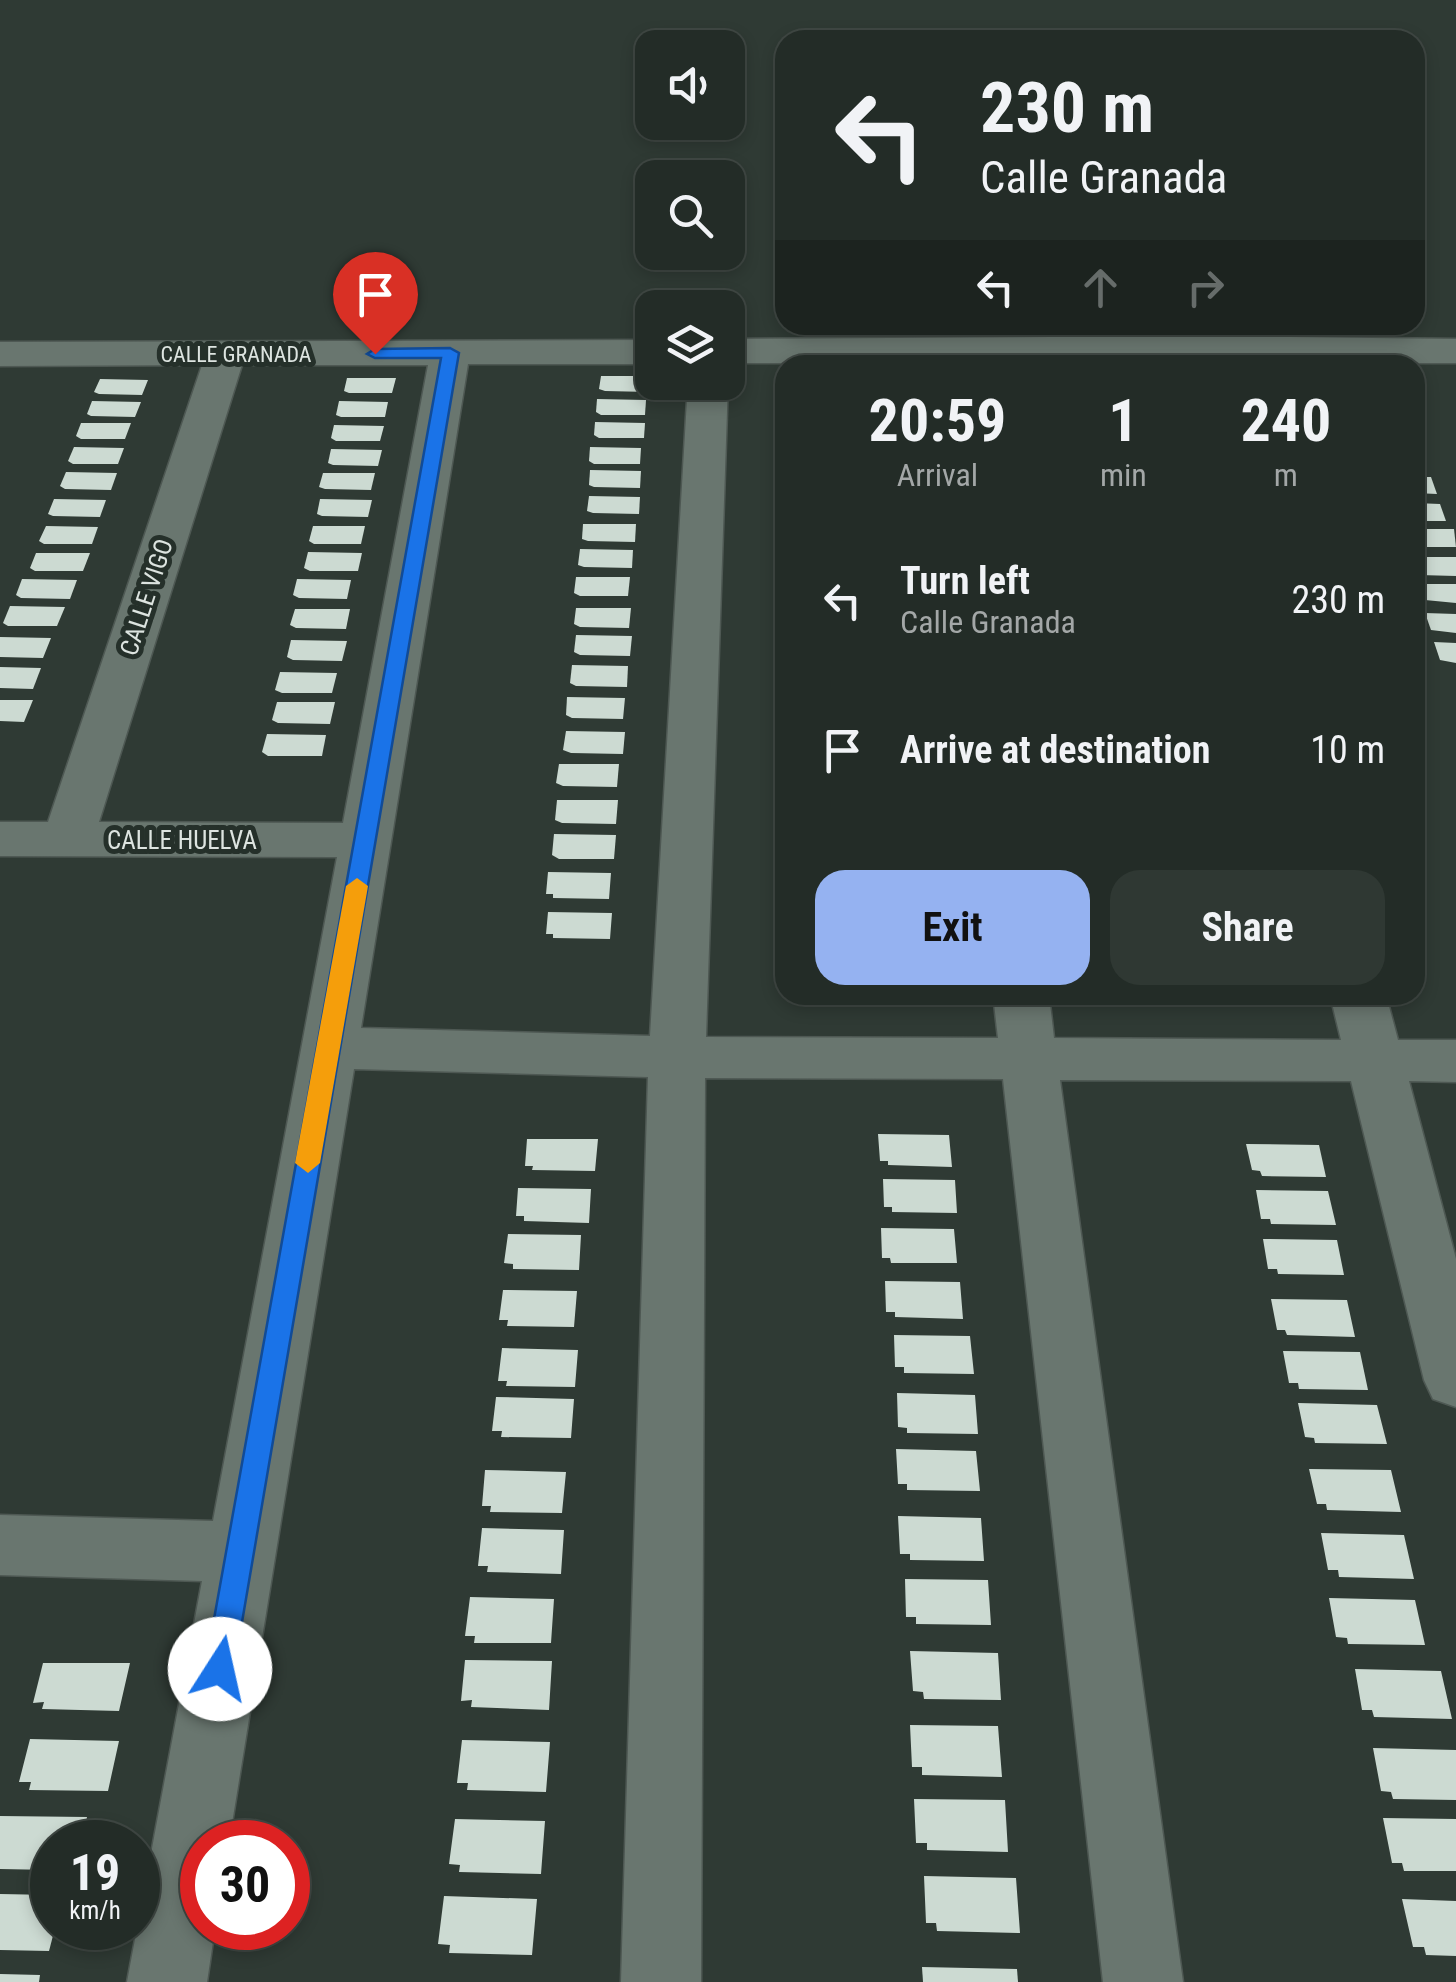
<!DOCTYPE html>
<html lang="en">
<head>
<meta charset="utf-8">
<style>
  body { margin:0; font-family:"Roboto Condensed",sans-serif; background:#2f3833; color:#f1f3f6; height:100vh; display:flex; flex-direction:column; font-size:38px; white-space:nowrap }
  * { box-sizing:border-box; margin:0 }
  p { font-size:32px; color:#a3a7a7 }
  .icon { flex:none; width:55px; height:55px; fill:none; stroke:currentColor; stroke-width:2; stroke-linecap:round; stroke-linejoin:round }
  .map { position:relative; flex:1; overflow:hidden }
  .panel { position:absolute; left:775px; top:355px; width:650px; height:650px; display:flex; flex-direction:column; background:#232c27; border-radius:30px; box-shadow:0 5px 15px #0003,0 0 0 2px #404844 }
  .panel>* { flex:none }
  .top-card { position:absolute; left:775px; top:30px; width:650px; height:305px; border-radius:30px; box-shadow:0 5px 15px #0003,0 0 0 2px #404844; background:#232c27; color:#f1f3f6; overflow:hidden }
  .fabs { position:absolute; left:635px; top:30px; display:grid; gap:20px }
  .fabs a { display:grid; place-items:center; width:110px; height:110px; border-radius:20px; background:#232c27; box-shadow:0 5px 15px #0003,0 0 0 2px #404844; font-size:50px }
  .speed { position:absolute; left:30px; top:1820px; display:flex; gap:20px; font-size:50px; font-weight:700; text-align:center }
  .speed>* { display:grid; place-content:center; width:130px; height:130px; border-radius:50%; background:#232c27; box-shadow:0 5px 15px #0003,0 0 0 2px #404844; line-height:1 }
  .speed small { font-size:25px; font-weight:400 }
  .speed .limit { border:15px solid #d22; background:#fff; color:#111 }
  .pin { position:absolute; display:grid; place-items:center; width:85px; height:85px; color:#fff; margin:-102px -42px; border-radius:50% 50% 50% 0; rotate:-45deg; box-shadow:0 0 10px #0007 }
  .pin .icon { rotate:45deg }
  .me { position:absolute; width:110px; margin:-55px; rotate:10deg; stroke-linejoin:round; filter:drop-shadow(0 0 8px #0008) }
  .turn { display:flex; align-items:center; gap:35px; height:210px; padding:0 40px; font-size:45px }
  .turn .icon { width:130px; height:130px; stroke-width:2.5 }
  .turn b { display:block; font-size:70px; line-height:85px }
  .lanes { display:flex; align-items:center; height:95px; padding:0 40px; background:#0003; justify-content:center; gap:50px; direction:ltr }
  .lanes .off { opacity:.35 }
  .eta { display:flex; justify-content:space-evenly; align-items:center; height:170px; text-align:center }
  .eta b { font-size:60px; font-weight:700; line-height:70px }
  .action { display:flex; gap:20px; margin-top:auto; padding:20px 40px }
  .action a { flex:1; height:115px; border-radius:30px; background:#95b2f1; color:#111; font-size:40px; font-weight:700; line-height:115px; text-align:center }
  .action a+a { background:#2f3833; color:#f1f3f6 }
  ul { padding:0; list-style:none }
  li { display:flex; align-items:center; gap:30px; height:150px; padding:0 40px }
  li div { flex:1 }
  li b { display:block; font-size:38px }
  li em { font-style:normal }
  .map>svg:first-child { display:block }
  .building { fill:#ccdad2 }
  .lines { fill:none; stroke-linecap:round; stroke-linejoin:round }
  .minor-casing { stroke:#4e5853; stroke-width:3 }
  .minor { fill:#69766f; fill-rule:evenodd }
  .route { fill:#1a73e8; stroke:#114b97; stroke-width:2.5 }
  .slow { fill:#f59e0b }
  .labels { text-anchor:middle; stroke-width:10; stroke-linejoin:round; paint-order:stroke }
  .far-street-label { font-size:22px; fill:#dde4e0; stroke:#25302a }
  .street-label { font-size:25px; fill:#dde4e0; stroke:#25302a }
</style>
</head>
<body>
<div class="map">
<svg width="1456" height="1982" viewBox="0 0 1456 1982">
  <rect width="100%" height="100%" fill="#2f3a34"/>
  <g class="building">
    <path d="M601 376H650L649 392 605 391 599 389Z"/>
    <path d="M347 378H396L392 393H349L344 391Z"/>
    <path d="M100 379 148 380 142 395 99 394 94 392Z"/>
    <path d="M597 399 646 400 645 415H601L596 412Z"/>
    <path d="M92 401 141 402 135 417 91 416 87 414Z"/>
    <path d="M339 401 388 402 385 417H341L336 415Z"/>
    <path d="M595 422 645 423 644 438H599L594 435Z"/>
    <path d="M81 423H131L125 439H81L76 436Z"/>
    <path d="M334 425 384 426 380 441H336L331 438Z"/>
    <path d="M74 447 124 448 118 464H73L68 461Z"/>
    <path d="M590 447 641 448 640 464H594L589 461Z"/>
    <path d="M331 449 382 450 378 466 333 465 328 463Z"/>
    <path d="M590 470 641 471 640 488 594 487 589 485Z"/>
    <path d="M66 472 117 473 111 490 65 489 60 486Z"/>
    <path d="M323 473H375L371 490 325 489 319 487Z"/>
    <path d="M1415 477H1431L1437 494 1415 493Z"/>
    <path d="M589 496 640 497 639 514 593 513 587 511Z"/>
    <path d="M54 499 106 500 100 517 53 516 48 514Z"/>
    <path d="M320 499 372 500 368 517 322 516 317 514Z"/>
    <path d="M1415 503 1440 504 1446 521H1415Z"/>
    <path d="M583 524H636L635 542 588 541 582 539Z"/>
    <path d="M46 526 98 527 92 544H44L39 541Z"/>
    <path d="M313 526H365L361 544H314L309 541Z"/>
    <path d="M1415 529H1454L1456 547H1415Z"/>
    <path d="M580 549 633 550 632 568 584 567 578 565Z"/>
    <path d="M308 552 362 553 358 571H310L304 568Z"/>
    <path d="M36 553H90L83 571H35L30 568Z"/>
    <path d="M1415 557H1456V576L1419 575Z"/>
    <path d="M576 577H630L628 596H580L574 593Z"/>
    <path d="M22 579 77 580 70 599 21 598 16 595Z"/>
    <path d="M297 579 351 580 347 599 299 598 293 595Z"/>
    <path d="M1419 584H1456V603L1425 600Z"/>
    <path d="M10 606 65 607 57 626H8L3 623Z"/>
    <path d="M576 608H631L629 628 580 627 574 624Z"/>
    <path d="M295 609H350L346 629 296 628 290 625Z"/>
    <path d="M1425 613 1456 614V633L1431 630Z"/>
    <path d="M576 635 632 636 630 656 580 655 574 652Z"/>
    <path d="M0 637 51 638 43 658 0 657Z"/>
    <path d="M291 640 347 641 342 661 293 660 287 657Z"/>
    <path d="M1434 642 1456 643V663L1440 660Z"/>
    <path d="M572 665 628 666 627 687 576 686 570 683Z"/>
    <path d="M0 667 41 668 33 689 0 688Z"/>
    <path d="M280 672 337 673 332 693H282L275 690Z"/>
    <path d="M567 697 625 698 623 719 572 718 566 715Z"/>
    <path d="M0 700H33L24 722 0 721Z"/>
    <path d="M277 702H335L330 724 278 723 272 720Z"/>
    <path d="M566 731 625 732 623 754 571 753 563 750Z"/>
    <path d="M267 734 326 735 322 756H268L262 752Z"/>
    <path d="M559 764H619L617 787 563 786 556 783Z"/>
    <path d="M557 800H618L616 824 562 823 555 820Z"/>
    <path d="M554 834 616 835 614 859H559L552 855Z"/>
    <path d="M548 872 611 873 609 899 553 898V894H546Z"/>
    <path d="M548 912 612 913 610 939 553 938V934H546Z"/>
    <path d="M878 1134 949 1135 952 1167 888 1165V1161H880Z"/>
    <path d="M527 1139H598L595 1171 532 1170 533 1166H525Z"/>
    <path d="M1246 1144 1319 1145 1326 1177 1262 1176 1260 1171 1252 1170Z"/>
    <path d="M883 1179 955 1180 957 1213 892 1212V1207H884Z"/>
    <path d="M518 1188 591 1189 589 1223 524 1221V1216H516Z"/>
    <path d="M1256 1190 1328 1191 1336 1225 1271 1224 1270 1219H1261Z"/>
    <path d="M881 1228 954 1229 957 1263H891L890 1258H882Z"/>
    <path d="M508 1234 581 1235 579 1270 513 1269V1264L504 1263Z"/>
    <path d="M1263 1239 1337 1240 1344 1275 1278 1274 1277 1269H1268Z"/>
    <path d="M885 1281 960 1282 963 1319 895 1317V1312H886Z"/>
    <path d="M503 1290 577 1291 574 1327 507 1326 508 1320H499Z"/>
    <path d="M1271 1299 1347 1300 1355 1337 1287 1335 1285 1330H1277Z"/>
    <path d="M894 1335 970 1336 974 1374 904 1373V1367H895Z"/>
    <path d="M502 1348 578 1350 575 1387 506 1386 507 1381H498Z"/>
    <path d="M1283 1351 1360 1352 1368 1390 1299 1389 1298 1383H1289Z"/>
    <path d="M897 1393 975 1395 978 1434 907 1433V1428L898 1427Z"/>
    <path d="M496 1397 574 1399 571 1438 501 1437 502 1431H492Z"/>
    <path d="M1298 1403 1377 1405 1387 1444 1315 1443 1314 1438 1305 1437Z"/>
    <path d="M896 1449 976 1451 980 1491 907 1490V1484H898Z"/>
    <path d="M1309 1469 1391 1470 1401 1512 1327 1510 1326 1504H1317Z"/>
    <path d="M485 1470 566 1472 562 1513 490 1512 491 1506H482Z"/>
    <path d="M898 1516 981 1518 984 1561 910 1560V1554H900Z"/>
    <path d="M482 1528 564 1530 561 1574 487 1572 488 1566H478Z"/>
    <path d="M1321 1533 1404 1535 1414 1579 1339 1577 1338 1570H1328Z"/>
    <path d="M905 1579 988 1580 991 1625 916 1624V1617H906Z"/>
    <path d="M470 1597 554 1599 551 1643H474L475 1636H465Z"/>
    <path d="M1329 1598 1415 1600 1425 1645 1348 1644 1347 1638 1336 1637Z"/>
    <path d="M910 1651 998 1653 1001 1700 924 1699 923 1692 913 1691Z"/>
    <path d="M465 1660 552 1661 549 1710 471 1707 472 1700 461 1701Z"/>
    <path d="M43 1663H130L119 1711 42 1709 44 1702 33 1703Z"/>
    <path d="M1355 1669 1441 1671 1452 1719 1374 1717 1372 1710H1362Z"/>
    <path d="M910 1725 998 1726 1002 1777 922 1775V1767H912Z"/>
    <path d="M30 1739 119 1741 108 1791 29 1790 31 1782H19Z"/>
    <path d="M462 1740 550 1742 546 1792 467 1790 468 1783H457Z"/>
    <path d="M1373 1748 1456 1750V1800L1393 1799 1391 1792 1381 1791Z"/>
    <path d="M914 1799 1005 1800 1008 1852 927 1850V1843H916Z"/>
    <path d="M0 1816 87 1817 82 1842H52V1870L0 1869Z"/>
    <path d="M1383 1818 1456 1819V1871H1404L1402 1863H1392Z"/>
    <path d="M455 1819 545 1821 541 1874 459 1872 460 1865 449 1864Z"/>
    <path d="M924 1876 1016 1878 1020 1933 937 1931 936 1923H926Z"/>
    <path d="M0 1894 52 1895 55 1928 49 1951 0 1950Z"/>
    <path d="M444 1896 537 1899 532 1955 449 1953 450 1945 438 1944Z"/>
    <path d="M1402 1899 1456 1901V1956L1426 1955 1424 1947H1413Z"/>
    <path d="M922 1967 1017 1969 1018 1982H923Z"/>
    <path d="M0 1974 40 1975 39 1982H0Z"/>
  </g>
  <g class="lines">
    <defs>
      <g id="minor">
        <path d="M1195 336 1456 339V363H728V339Z"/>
        <path d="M652 340V364H468L361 1028 650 1036 688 382 728 381 706 1037 998 1038 993 995H1049L1054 1038 1341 1040 1330 995H1386L1398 1040H1456V1082L1409 1081 1456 1259V1407L1433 1399 1424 1380 1351 1081 1060 1080 1183 1982H1103L1003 1079 705 1078 701 1982H621L648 1077 354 1069 229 1842H202V1928H215L207 1982H127L202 1581 0 1575V1515L213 1521 337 857 0 856V822H48L202 365 0 366V342ZM242 365H428L343 823 99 822Z"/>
      </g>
    </defs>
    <use href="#minor" class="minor-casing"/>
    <use href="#minor" class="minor"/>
  </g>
  <path class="route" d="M450 348 459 353 234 1669 230 1679 220 1683 209 1679 205 1669 441 358H375L367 354 375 349Z"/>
  <path class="slow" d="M357 878 368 886 320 1163 308 1173 295 1163 346 886Z"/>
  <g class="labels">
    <g class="far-street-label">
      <text x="236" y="362">CALLE GRANADA</text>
    </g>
    <g class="street-label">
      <text transform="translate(146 597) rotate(-72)" y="9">CALLE VIGO</text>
      <text x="182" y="849">CALLE HUELVA</text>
    </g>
  </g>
</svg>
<div class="fabs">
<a><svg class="icon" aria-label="sound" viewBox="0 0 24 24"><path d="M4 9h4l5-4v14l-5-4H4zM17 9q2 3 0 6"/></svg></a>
<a><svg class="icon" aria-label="search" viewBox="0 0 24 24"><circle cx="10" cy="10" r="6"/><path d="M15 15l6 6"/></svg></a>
<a><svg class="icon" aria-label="layers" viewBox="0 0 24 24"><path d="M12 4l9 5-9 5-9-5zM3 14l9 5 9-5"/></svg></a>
</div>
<div class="speed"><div>19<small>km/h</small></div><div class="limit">30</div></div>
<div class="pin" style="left:375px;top:354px;background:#d93025"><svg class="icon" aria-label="arrive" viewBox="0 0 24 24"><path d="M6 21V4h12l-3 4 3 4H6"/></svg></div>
<svg class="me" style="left:220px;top:1669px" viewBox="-20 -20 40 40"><circle r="19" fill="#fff"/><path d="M0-13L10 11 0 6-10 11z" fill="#1a73e8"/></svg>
<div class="top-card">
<div class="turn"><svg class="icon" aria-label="left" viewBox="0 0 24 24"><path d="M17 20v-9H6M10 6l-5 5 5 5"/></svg><div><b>230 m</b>Calle Granada</div></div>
<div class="lanes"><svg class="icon" aria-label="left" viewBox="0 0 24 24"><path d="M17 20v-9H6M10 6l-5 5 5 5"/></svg><svg class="icon off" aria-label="ahead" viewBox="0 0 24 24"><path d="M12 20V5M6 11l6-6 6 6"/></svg><svg class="icon off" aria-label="right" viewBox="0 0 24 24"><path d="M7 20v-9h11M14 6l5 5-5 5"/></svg></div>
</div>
<section class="panel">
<div class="eta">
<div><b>20:59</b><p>Arrival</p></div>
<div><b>1</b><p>min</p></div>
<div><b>240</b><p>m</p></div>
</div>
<ul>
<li><svg class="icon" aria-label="left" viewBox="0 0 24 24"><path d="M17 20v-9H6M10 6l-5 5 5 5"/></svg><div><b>Turn left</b><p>Calle Granada</p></div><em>230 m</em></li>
<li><svg class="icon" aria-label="arrive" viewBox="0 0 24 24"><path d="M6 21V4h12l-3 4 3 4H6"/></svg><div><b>Arrive at destination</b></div><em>10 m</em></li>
</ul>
<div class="action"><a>Exit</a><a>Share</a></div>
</section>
</div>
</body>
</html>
